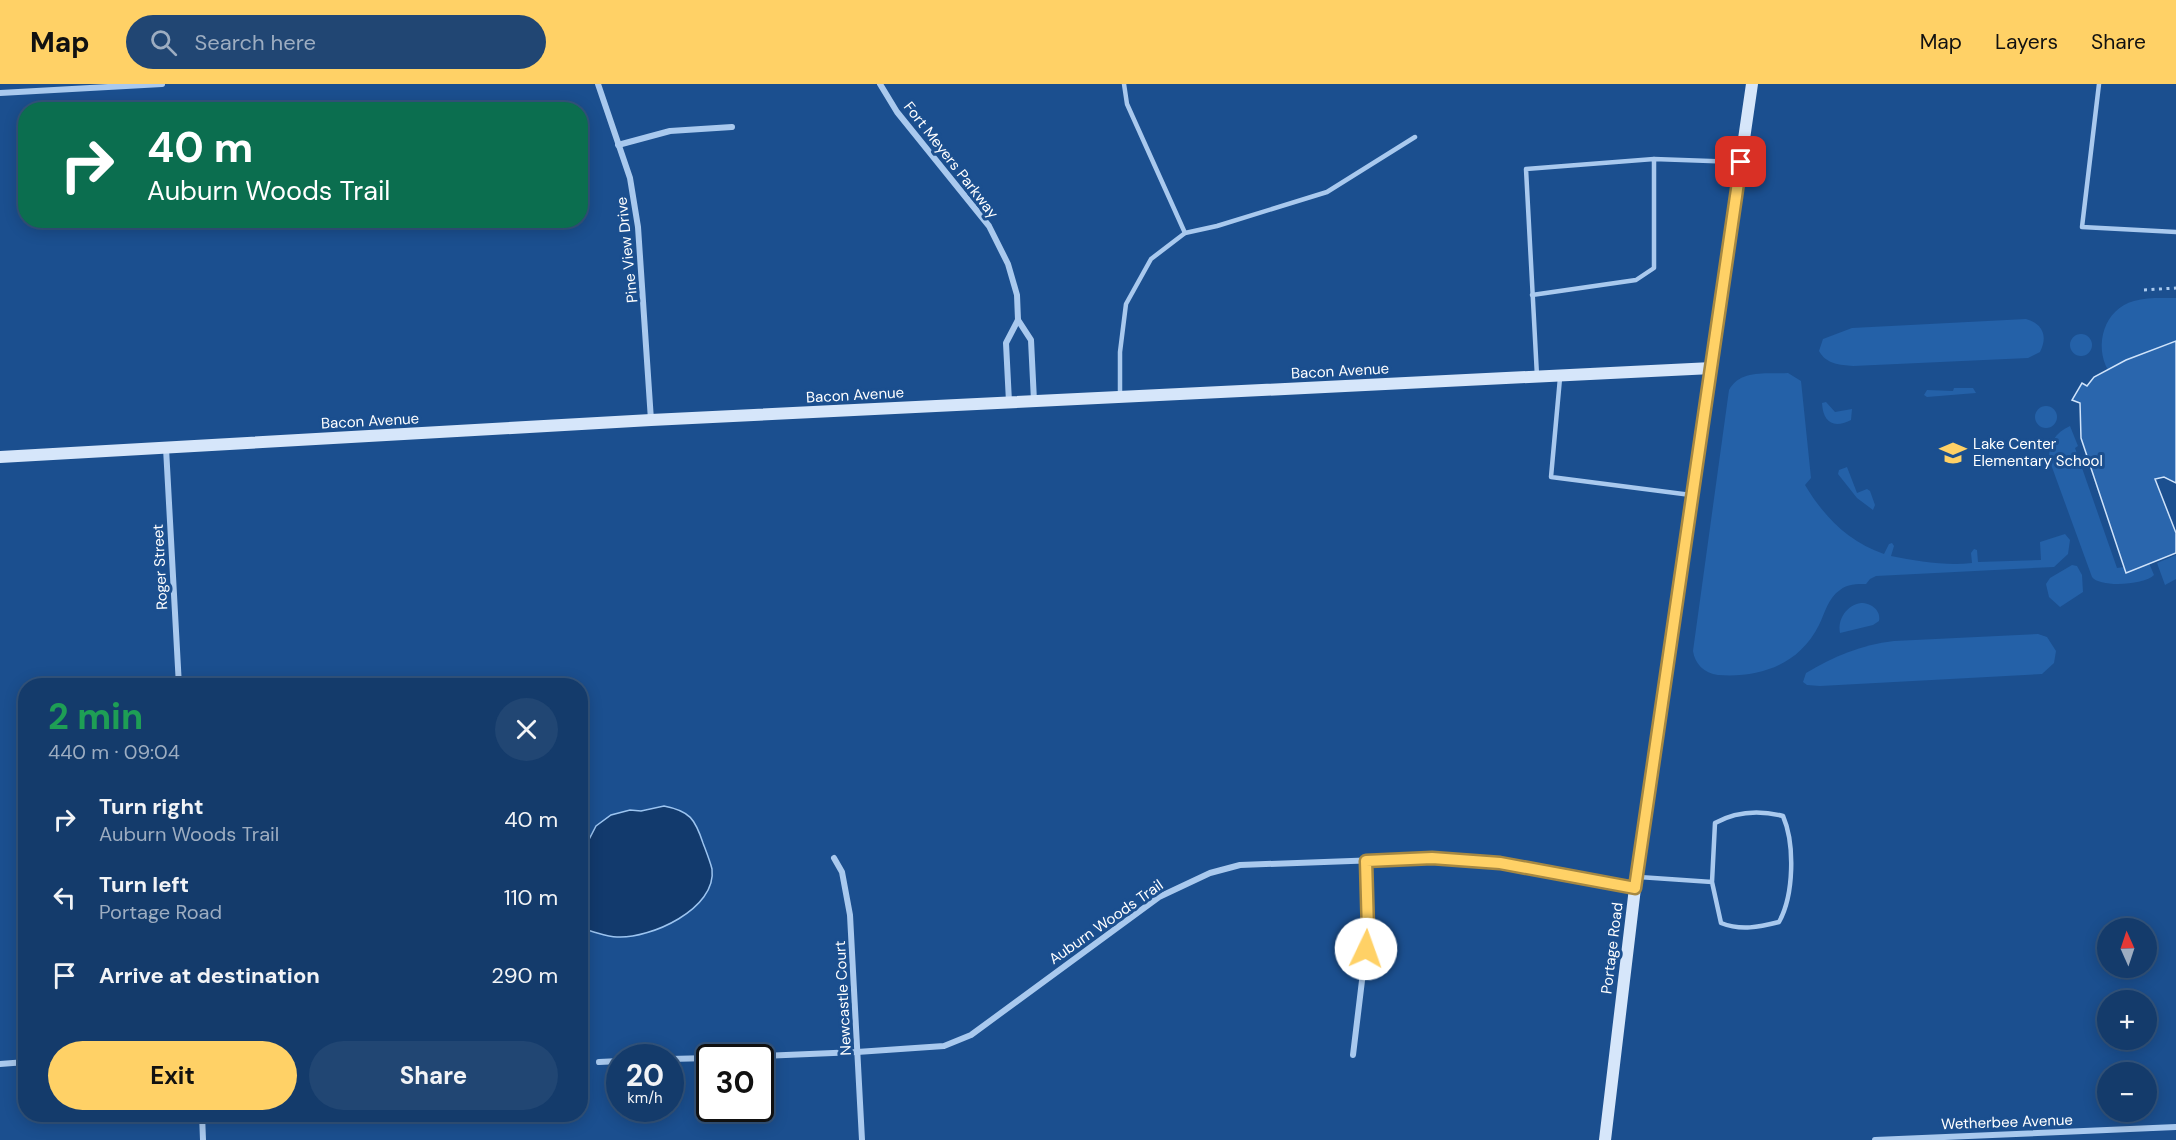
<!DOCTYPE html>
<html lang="en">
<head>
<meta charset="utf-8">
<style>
  body { margin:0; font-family:"DM Sans",sans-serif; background:#214673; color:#f1f3f6; height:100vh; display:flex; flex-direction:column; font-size:22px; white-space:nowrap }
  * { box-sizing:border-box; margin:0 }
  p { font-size:20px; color:#9dadc1 }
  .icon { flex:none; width:33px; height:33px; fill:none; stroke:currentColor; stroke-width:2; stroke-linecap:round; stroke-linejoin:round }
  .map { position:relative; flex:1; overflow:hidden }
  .drawer { position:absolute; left:18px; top:594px; width:570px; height:444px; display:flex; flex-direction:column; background:#143b6b; border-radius:24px; box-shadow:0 3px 15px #0003,0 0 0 2px #33557e }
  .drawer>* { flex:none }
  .hud { position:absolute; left:18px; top:18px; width:570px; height:126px; border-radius:24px; box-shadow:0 3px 15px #0003,0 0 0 2px #33557e; background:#0b6e4f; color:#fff; overflow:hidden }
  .needle { width:39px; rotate:357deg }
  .fabs { position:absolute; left:2097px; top:834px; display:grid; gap:12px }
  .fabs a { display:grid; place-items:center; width:60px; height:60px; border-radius:50%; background:#143b6b; box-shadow:0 3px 15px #0003,0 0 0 2px #33557e; font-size:30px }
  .speed { position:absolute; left:606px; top:960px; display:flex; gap:12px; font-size:30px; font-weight:700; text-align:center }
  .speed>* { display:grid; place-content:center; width:78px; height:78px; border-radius:50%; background:#143b6b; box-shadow:0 3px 15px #0003,0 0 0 2px #33557e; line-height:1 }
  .speed small { font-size:15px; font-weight:400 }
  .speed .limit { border:3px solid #111; border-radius:9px; background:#fff; color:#111 }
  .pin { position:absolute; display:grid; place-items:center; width:51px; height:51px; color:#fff; margin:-26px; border-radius:12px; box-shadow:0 3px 9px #0006 }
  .me { position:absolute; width:66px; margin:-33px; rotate:3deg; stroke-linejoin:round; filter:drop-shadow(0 0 4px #0008) }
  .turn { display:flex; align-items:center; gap:21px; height:126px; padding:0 30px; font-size:27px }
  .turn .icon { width:78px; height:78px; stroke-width:2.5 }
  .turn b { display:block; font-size:42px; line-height:51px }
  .round { display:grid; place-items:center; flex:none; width:63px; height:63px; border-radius:32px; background:#214673 }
  .overview { display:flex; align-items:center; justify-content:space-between; height:102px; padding:0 30px }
  h1 { font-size:36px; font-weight:700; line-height:45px; color:#1e9e55 }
  .primary-button { display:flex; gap:12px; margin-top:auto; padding:12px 30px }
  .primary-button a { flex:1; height:69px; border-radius:36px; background:#ffd166; color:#111; font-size:24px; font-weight:700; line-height:69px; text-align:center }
  .primary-button a+a { background:#214673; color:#f1f3f6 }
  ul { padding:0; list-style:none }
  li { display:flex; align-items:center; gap:18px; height:78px; padding:0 30px }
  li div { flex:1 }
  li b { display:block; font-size:22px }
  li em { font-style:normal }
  header { display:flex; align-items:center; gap:36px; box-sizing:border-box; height:84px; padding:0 30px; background:#ffd166; color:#111 }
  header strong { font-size:28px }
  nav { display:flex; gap:33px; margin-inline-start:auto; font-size:21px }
  .search { width:420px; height:54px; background:#214673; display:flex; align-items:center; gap:15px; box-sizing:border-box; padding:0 21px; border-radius:33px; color:#9dadc1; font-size:22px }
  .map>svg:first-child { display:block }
  .green { fill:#2461a8 }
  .water { fill:#123a6d; stroke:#9cc4f0; stroke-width:1.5 }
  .building { fill:#2a66ad; stroke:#cfe3fa; stroke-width:1.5 }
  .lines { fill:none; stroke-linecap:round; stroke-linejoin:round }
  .path { stroke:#a9c9ee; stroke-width:3; stroke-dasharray:3 4.5; stroke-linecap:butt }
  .lane { stroke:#a9c9ee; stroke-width:4.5 }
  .street { stroke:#a9c9ee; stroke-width:6 }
  .secondary { stroke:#d6e6fa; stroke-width:12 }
  .route-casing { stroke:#a68842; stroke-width:15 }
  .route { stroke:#ffd166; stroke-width:10 }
  .labels { text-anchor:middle; stroke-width:6; stroke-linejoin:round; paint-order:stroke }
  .street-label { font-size:15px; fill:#fff; stroke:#1b4f8f }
  .poi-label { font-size:15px; fill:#fff; stroke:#1b4f8f; text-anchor:start }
</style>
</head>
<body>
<header>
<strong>Map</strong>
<div class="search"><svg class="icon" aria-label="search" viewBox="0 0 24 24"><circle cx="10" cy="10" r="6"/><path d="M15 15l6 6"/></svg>Search here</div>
<nav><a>Map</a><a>Layers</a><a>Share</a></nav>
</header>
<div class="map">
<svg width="2176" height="1056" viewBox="0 0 2176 1056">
  <rect width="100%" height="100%" fill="#1b4f8f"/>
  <g class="green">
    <path d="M2176 214V259L2108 286C2094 261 2104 225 2134 217 2147 213 2162 214 2176 214Z"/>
    <path d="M2026 235C2043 240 2048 252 2040 268L2028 274 1853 282C1840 281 1826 280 1819 267L1823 255 1852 244Z"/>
    <circle cx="2081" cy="261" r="11"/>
    <path d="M1788 289 1801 297 1811 394 1805 401C1824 433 1849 458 1884 470L1889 460 1892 459 1894 462 1891 472C1917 477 1945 482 1972 479L1971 469 1974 465 1977 466 1978 478 2041 476 2040 458 2065 450 2070 456 2068 470 2054 483 1876 492 1870 495 1866 500C1857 500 1847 500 1840 506 1828 514 1825 529 1819 541 1799 581 1760 594 1718 591 1704 589 1695 580 1693 567L1729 306C1740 285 1767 290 1788 289Z"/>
    <path d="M1954 304H1973L1976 309 1927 313 1924 311 1927 306 1953 307Z"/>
    <path d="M1826 318 1835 328 1852 325 1851 336C1833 345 1823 338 1822 319Z"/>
    <circle cx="2046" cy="333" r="11"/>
    <path d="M2070 342 2078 362 2075 364 2117 484 2124 483 2126 488 2149 479 2154 491C2145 501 2100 504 2092 493L2049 375C2049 359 2055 349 2070 342Z"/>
    <path d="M1847 383 1857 409 1867 405 1870 407 1875 421 1873 426 1857 414 1838 390 1839 386Z"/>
    <path d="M2176 471V495L2165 501 2157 479Z"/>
    <path d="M2072 481 2077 482 2082 491 2083 508 2060 523 2049 513 2046 500 2050 494Z"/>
    <path d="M1861 519C1871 519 1881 526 1879 537L1873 541 1840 549C1837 535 1847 521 1861 519Z"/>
    <path d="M2038 550 2047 553 2056 567 2054 579 2042 590 1820 602 1807 601 1803 598 1806 589C1834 572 1861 561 1894 557Z"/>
  </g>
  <path class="water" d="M664 722C690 727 695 735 703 759 706 767 710 777 712 785 717 825 650 855 617 853 607 853 596 848 586 846L581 836V771L596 742 611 731 630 726 641 727Z"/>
  <path class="building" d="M2176 257V399L2164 393 2155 395 2176 449V469L2126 489 2081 354 2080 319 2072 316 2082 299 2087 302 2094 293 2126 276Z"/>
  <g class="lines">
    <path class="path" d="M2144 206 2176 204"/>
    <g class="lane">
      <path d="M1124 0 1127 20 1185 149"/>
      <path d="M2099 0 2082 143 2176 148"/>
      <path d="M1532 211 1636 196 1654 184V75"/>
      <path d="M1537 292 1526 85 1654 75 1738 78"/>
      <path d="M1560 294 1551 393 1691 411"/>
      <path d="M1120 313V268L1126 220 1151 175 1185 149 1217 142 1327 108 1415 53"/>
      <path d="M1639 793 1712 798 1721 839C1741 847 1759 843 1779 838 1794 811 1795 760 1783 732 1759 726 1737 727 1715 739L1712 798"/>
    </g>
    <g class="street">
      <path d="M598 0 630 94 638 143 651 336"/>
      <path d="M880 0 897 28 989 142 1008 180 1017 211 1018 236 1006 259 1009 318"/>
      <path d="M0 9 162 0"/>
      <path d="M618 61 670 47 732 43"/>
      <path d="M1018 236 1031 256 1034 317"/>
      <path d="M166 364 179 602"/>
      <path d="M834 774 842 788 850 831 862 1056"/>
      <path d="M1353 971 1368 847 1366 777"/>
      <path d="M714 974 857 968 944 962 971 951 1159 813 1210 789 1240 781 1432 774 1500 779 1635 804"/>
      <path d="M670 975 710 974"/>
      <path d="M599 978 620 977"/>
      <path d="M0 980 26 978"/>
      <path d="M202 1030 203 1056"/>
      <path d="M1875 1056 2176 1043"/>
    </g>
    <g class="secondary">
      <path d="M0 373 651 336 1712 284"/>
      <path d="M1605 1056 1635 804 1752 0"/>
    </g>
  </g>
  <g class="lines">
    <defs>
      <path id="route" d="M1366 865 1368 847 1366 777 1432 774 1500 779 1635 804 1741 78"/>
    </defs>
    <use href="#route" class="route-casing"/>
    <use href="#route" class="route"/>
  </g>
  <defs>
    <symbol id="school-bare" viewBox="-9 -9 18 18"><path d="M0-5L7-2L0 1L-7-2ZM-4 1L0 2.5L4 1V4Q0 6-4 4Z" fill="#ffd166" stroke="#1b4f8f" stroke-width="2.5" paint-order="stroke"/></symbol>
  </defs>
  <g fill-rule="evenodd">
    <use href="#school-bare" x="1934" y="350" width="38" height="38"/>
  </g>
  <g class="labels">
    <g class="street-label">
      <text transform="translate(951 76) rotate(52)" y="5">Fort Meyers Parkway</text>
      <text transform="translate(627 166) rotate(-96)" y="5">Pine View Drive</text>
      <text transform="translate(1340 287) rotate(-3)" y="5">Bacon Avenue</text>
      <text transform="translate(855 311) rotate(-3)" y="5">Bacon Avenue</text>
      <text transform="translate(370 337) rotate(-3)" y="5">Bacon Avenue</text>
      <text transform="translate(160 483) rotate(-93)" y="5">Roger Street</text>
      <text transform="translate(1106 838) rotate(-35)" y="5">Auburn Woods Trail</text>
      <text transform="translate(1612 864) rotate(-83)" y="5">Portage Road</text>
      <text transform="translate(843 914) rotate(-93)" y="5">Newcastle Court</text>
      <text transform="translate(2007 1038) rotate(-2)" y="5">Wetherbee Avenue</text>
    </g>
    <g class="poi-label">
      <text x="1973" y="365">Lake Center<tspan x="1973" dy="17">Elementary School</tspan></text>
    </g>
  </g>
</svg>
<div class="fabs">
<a><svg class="needle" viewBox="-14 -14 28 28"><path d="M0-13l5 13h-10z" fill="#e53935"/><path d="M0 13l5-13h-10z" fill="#9dadc1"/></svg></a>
<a>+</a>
<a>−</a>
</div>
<div class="speed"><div>20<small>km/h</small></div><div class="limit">30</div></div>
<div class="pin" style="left:1741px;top:78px;background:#d93025"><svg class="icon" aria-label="arrive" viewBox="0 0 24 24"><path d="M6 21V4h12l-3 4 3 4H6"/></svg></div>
<svg class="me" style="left:1366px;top:865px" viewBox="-20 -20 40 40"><circle r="19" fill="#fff"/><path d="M0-13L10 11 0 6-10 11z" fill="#ffd166"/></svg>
<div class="hud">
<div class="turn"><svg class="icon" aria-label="right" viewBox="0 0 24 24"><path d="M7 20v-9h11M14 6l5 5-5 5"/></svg><div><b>40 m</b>Auburn Woods Trail</div></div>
</div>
<section class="drawer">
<div class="overview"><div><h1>2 min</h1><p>440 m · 09:04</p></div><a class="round"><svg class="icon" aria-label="close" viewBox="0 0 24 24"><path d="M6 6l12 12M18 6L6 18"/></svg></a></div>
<ul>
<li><svg class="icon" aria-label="right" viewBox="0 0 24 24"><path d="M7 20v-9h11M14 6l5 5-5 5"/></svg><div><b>Turn right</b><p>Auburn Woods Trail</p></div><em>40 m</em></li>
<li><svg class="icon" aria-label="left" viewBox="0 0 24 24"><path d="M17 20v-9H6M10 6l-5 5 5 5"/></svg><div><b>Turn left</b><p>Portage Road</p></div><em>110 m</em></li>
<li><svg class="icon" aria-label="arrive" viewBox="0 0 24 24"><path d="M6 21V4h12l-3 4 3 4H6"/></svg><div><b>Arrive at destination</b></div><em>290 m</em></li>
</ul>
<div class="primary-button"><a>Exit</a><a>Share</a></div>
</section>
</div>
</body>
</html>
